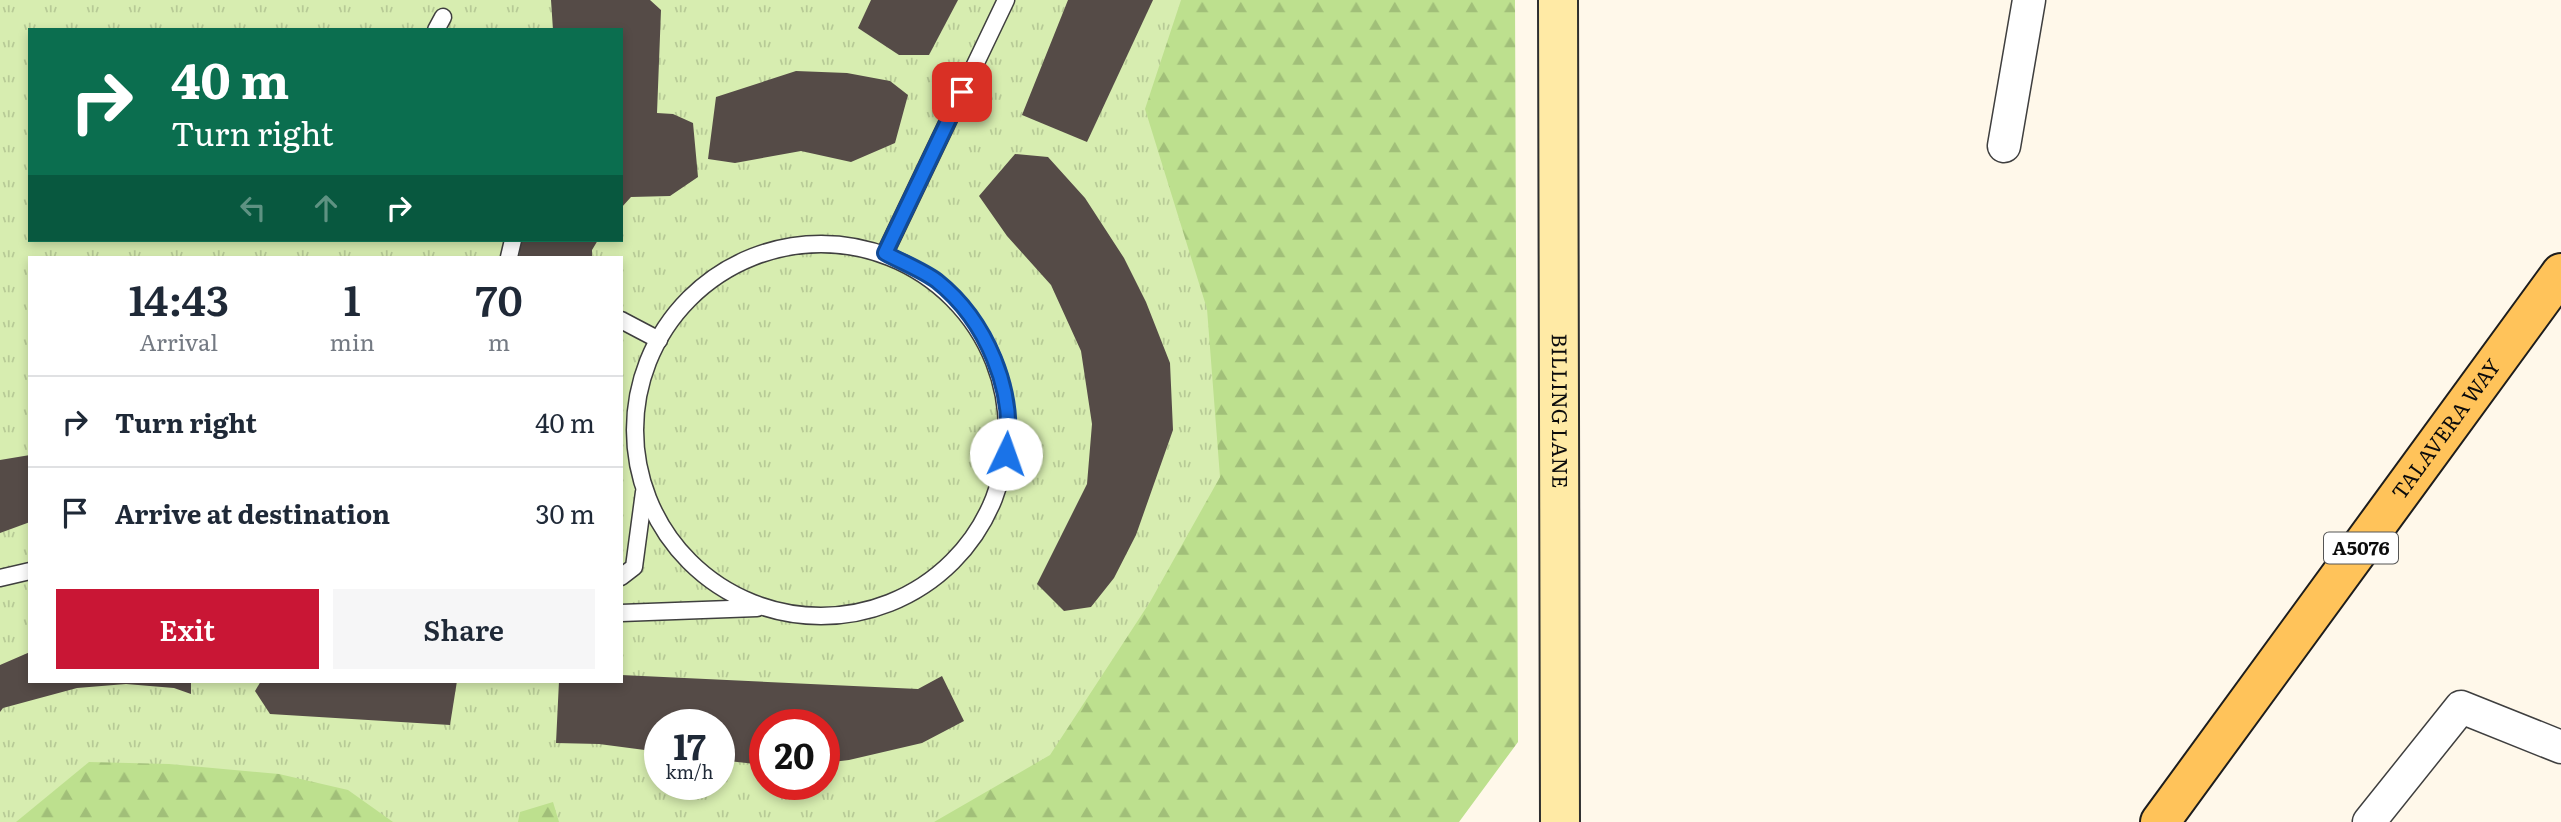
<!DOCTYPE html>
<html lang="en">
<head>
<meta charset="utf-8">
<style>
  body { margin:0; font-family:Literata,serif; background:#f6f6f7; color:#1f2937; height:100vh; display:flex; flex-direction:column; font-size:26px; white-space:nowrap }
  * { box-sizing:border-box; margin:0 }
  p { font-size:23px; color:#747a83 }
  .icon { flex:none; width:38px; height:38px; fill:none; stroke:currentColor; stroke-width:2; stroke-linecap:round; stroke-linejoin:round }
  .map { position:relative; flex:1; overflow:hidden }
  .sheet { position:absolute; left:28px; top:256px; width:595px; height:427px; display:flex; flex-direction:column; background:#fff; border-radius:0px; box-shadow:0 4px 10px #0003 }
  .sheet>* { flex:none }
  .guide { position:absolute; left:28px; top:28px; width:595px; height:214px; border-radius:0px; box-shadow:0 4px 10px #0003; background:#0b6e4f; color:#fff; overflow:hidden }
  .speed { position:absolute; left:644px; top:709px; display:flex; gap:14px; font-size:35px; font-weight:700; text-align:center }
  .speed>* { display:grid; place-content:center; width:91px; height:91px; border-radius:50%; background:#fff; box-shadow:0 4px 10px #0003; line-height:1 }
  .speed small { font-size:18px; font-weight:400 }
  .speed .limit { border:10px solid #d22; background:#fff; color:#111 }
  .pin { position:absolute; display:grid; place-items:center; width:60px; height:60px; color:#fff; margin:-30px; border-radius:14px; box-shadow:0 4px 10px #0006 }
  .me { position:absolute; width:77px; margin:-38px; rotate:3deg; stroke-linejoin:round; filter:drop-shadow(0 0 5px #0008) }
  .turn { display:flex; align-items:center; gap:24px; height:147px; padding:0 28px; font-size:32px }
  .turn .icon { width:91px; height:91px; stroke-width:2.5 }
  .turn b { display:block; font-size:49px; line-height:60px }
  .lanes { display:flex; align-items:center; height:66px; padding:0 28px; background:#0003; justify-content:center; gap:35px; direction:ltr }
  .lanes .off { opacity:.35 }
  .eta { display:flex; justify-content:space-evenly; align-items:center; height:119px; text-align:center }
  .eta b { font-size:42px; font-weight:600; line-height:49px }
  .button { display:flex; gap:14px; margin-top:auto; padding:14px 28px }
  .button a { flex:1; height:80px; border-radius:0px; background:#c91635; color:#fff; font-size:28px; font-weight:600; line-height:80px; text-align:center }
  .button a+a { background:#f6f6f7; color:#1f2937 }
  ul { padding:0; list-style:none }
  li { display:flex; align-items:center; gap:21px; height:91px; padding:0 28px; border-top:2px solid #e0e1e3 }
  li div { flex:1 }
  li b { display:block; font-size:26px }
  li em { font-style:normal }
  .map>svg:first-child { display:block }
  .grass { fill:url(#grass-tufts); fill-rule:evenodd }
  .forest { fill:url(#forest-firs) }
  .building { fill:#554b47 }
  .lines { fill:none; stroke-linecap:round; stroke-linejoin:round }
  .lane-casing { stroke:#3f3f3f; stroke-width:19 }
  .street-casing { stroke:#3f3f3f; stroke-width:35 }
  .secondary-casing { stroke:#2e2e2e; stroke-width:42 }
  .primary-casing { stroke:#1d1d1d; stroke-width:42 }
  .lane { stroke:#fff; stroke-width:16 }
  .street { stroke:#fff; stroke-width:32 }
  .secondary { stroke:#ffeaa5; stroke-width:38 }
  .primary { stroke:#ffc35a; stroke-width:38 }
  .route-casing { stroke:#114b97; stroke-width:18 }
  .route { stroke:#1a73e8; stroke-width:12 }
  .labels { text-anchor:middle; stroke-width:7; stroke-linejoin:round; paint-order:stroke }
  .shield { fill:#fff; stroke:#555; stroke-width:2 }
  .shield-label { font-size:19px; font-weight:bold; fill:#0c0c0c }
  .street-label { font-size:21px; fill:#0c0c0c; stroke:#fff }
</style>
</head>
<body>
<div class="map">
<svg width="2561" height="822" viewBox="0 0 2561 822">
  <defs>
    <pattern id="grass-tufts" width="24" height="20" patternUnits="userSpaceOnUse" patternTransform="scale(1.75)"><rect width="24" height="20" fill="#d7edb0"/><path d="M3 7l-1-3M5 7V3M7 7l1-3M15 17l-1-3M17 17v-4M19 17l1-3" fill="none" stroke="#b7ca96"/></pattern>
    <pattern id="forest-firs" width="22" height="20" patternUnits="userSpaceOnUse" patternTransform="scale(1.75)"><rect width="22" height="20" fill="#bde08e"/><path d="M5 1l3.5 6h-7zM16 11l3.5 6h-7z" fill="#a1bf79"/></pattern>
  </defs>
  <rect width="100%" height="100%" fill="#fff8ea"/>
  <path class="grass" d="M0 0H1514L1459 822H0ZM30 30H621V240H30ZM30 257H621V681H30ZM660 724H719V784H660ZM765 724H824V784H765Z"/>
  <g class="forest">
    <path d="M1181 0H1515L1518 742 1459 822H934L1050 755 1150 602 1220 477 1207 309 1145 109Z"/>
    <path d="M89 762 169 764 279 774 348 790 393 822H16Z"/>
    <path d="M553 802 559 822H518L520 812Z"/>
  </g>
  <g class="building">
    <path d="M551 0H650L661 10 657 113 673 114 693 123 698 177 670 196 631 197 621 208V30H553Z"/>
    <path d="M871 0H958L929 55H899L858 28Z"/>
    <path d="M1068 0H1153L1087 142 1022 115Z"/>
    <path d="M796 71 847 73 890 81 908 95 895 143 851 162 801 151 735 163 708 159 716 97Z"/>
    <path d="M1015 154 1048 157 1085 198 1124 258 1146 302 1170 363 1173 430 1136 535 1114 578 1091 607 1064 611 1037 584 1087 484 1092 424 1081 351 1051 285 1007 236 979 196Z"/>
    <path d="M520 240H598L592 250V257H519Z"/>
    <path d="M30 455V522L0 533V460Z"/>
    <path d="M30 652V681H191V694L174 688 126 684 77 688 3 708 0 712V665Z"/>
    <path d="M621 675 918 689 942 676 964 721 922 743 849 760 824 763V724H765V765L719 760V724H660V752L599 744 556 743 559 681H621Z"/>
    <path d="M261 681H457L450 725 270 714 255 691Z"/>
  </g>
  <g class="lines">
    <defs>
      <g id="lane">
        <path d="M436 30 443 17"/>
        <circle cx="821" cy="430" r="186"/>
        <path d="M885 253 1006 0"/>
        <path d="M509 257 513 240"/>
        <path d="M621 320 659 340"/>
        <path d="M621 577 634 567 644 492"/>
        <path d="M0 578 30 571"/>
        <path d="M621 613 757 608"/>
      </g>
      <g id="street">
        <path d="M2004 146 2029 0"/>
        <path d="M2369 822 2461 707 2561 747"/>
      </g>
      <g id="secondary">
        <path id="s1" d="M1558 0 1560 822"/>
      </g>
      <g id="primary">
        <path id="s2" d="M2160 822 2561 273"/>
      </g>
    </defs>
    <use href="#lane" class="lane-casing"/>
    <use href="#street" class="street-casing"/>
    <use href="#secondary" class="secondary-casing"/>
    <use href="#primary" class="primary-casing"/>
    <use href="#lane" class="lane"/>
    <use href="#street" class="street"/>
    <use href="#secondary" class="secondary"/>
    <use href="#primary" class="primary"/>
  </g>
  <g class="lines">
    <defs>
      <path id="route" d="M962 92 885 253C901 262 922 270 937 281 986 320 1017 392 1006 454"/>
    </defs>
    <use href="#route" class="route-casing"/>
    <use href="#route" class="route"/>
  </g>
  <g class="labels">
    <rect class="shield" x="2324" y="532.5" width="74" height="31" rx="5"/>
    <g class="shield-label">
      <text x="2361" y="555">A5076</text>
    </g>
    <g class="street-label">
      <text dy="7" stroke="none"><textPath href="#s1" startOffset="411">BILLING LANE</textPath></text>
      <text dy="7" stroke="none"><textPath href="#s2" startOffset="486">TALAVERA WAY</textPath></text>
    </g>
  </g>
</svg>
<div class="speed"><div>17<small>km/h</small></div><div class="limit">20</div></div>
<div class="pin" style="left:962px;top:92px;background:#d93025"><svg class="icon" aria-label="arrive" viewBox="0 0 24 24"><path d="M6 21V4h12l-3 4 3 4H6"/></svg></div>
<svg class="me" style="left:1006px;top:454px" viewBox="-20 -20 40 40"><circle r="19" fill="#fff"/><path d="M0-13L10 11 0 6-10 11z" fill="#1a73e8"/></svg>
<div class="guide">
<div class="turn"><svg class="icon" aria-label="right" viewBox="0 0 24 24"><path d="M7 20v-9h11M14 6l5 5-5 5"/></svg><div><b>40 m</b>Turn right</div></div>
<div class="lanes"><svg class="icon off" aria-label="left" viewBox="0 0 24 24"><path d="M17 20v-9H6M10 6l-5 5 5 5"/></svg><svg class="icon off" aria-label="ahead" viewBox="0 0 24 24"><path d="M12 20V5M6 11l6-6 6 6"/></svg><svg class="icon" aria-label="right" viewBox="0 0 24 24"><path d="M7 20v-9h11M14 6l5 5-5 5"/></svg></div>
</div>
<section class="sheet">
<div class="eta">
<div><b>14:43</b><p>Arrival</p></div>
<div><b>1</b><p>min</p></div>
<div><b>70</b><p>m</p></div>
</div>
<ul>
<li><svg class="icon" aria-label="right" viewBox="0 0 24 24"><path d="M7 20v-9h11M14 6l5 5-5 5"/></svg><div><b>Turn right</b></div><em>40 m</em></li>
<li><svg class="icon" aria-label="arrive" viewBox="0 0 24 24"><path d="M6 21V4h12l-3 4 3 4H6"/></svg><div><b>Arrive at destination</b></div><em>30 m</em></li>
</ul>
<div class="button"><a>Exit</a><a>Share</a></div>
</section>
</div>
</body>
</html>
